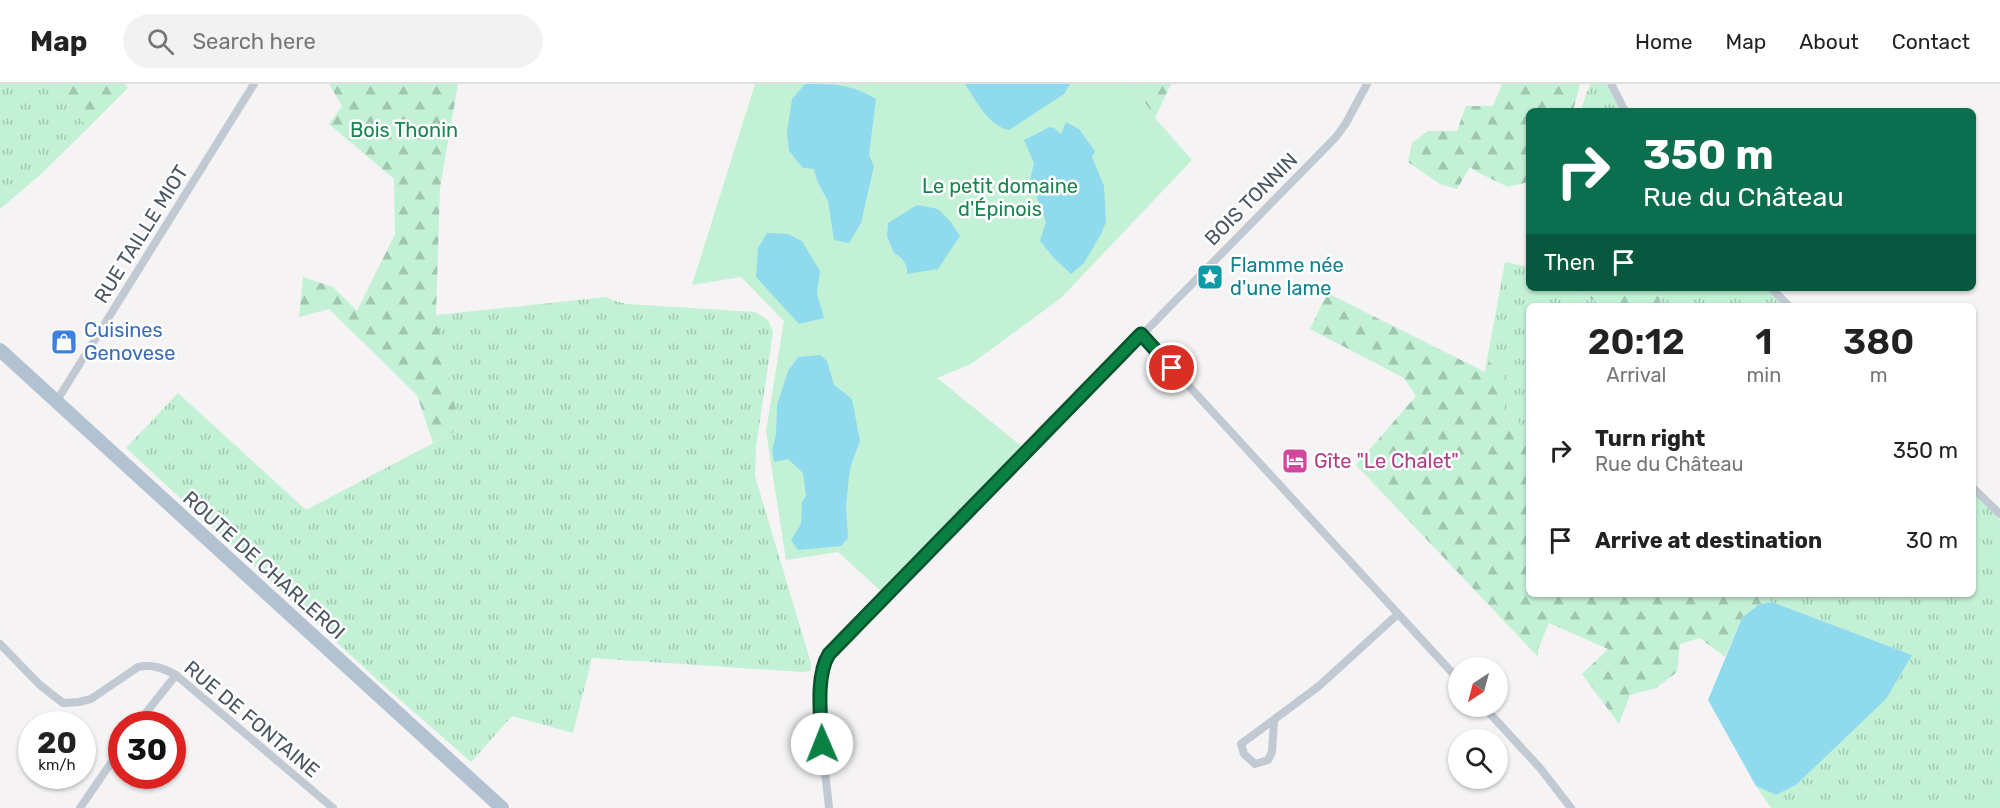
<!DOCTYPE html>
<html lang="en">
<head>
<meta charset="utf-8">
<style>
  body { margin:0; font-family:Rubik,sans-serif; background:#f2f2f2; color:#222; height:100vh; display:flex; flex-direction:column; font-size:22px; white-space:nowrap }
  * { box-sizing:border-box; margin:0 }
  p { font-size:20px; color:#767676 }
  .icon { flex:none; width:33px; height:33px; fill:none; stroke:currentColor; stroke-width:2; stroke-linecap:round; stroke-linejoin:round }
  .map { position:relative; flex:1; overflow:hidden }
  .details { position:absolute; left:1526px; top:219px; width:450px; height:294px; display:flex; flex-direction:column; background:#fff; border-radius:9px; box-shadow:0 2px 4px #0004 }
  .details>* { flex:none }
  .guide { position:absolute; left:1526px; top:24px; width:450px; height:183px; border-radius:9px; box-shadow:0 2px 4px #0004; background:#0b6e4f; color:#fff; overflow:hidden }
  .needle { width:39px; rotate:216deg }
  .tools { position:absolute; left:1448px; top:573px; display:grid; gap:12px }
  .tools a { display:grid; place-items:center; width:60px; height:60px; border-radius:50%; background:#fff; box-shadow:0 2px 4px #0004; font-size:30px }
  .speed { position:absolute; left:18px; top:627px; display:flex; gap:12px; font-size:30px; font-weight:700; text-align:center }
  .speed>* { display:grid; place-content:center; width:78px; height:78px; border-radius:50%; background:#fff; box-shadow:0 2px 4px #0004; line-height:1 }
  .speed small { font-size:15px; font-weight:400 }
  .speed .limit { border:9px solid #d22; background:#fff; color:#111 }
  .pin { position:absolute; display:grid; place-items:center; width:51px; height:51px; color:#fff; margin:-26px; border:3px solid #fff; border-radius:50%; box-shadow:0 2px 6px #0007 }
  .me { position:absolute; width:66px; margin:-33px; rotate:359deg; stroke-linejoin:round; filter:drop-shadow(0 0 4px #0008) }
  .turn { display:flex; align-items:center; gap:21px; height:126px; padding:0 18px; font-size:27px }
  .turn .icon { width:78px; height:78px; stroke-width:2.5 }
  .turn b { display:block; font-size:42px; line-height:51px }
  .then { display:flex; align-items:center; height:57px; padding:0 18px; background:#0003; gap:12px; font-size:22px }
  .eta { display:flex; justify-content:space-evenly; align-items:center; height:102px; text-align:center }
  .eta b { font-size:36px; font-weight:600; line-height:42px }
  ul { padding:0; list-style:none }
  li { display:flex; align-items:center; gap:18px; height:90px; padding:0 18px }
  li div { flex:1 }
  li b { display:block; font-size:22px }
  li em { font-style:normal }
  header { display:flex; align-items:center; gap:36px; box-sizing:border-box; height:84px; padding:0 30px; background:#fff; border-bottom:2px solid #e0e0e0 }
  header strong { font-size:28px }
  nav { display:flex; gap:33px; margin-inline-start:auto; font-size:21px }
  .search { width:420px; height:54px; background:#f2f2f2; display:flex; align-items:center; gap:15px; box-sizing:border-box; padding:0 21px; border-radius:33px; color:#767676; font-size:22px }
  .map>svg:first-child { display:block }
  .grass { fill:url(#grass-tufts) }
  .forest { fill:url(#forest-firs) }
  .park { fill:#c3f1d5 }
  .water { fill:#90daee }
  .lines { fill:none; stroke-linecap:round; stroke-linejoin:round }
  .minor { stroke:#c1cad2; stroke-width:8 }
  .primary { stroke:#b3c2d1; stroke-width:14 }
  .route-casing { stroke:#07532c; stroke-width:15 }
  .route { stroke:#0b8043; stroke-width:10 }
  .labels { text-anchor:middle; stroke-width:5; stroke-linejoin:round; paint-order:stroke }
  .park-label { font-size:20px; fill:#17864f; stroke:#fff }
  .street-label { font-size:20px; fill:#4a5661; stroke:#fff }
  .culture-label { font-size:20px; fill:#0d838f; stroke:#fff; text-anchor:start }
  .shop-label { font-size:20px; fill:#366cbe; stroke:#fff; text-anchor:start }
  .hotel-label { font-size:20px; fill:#b23c85; stroke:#fff; text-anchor:start }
</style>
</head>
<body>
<header>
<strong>Map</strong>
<div class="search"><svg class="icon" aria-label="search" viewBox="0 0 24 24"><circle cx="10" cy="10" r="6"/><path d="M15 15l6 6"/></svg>Search here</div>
<nav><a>Home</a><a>Map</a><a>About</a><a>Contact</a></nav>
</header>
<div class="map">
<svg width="2000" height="724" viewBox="0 0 2000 724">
  <defs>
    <pattern id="grass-tufts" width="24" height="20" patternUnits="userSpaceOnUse" patternTransform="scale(1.5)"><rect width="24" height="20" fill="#c3f1d5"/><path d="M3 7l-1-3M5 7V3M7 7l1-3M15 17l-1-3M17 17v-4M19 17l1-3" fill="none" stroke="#a0c6b0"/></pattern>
    <pattern id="forest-firs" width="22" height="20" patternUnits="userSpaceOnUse" patternTransform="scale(1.5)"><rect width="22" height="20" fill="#c3f1d5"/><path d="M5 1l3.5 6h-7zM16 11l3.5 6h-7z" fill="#a0c6b0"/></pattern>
  </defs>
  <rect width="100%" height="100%" fill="#f5f3f3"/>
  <g class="grass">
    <path d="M0 0H55L88 44 40 91 0 125Z"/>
    <path d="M1590 0H1606L1621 27H1583L1581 25Z"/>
    <path d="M1505 178 1528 183V204H1570L1605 222H1528V345L1505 329V291L1487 276Z"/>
    <path d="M1666 204H1765L1784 222H1658Z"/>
    <path d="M606 213 615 217 627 220 755 228 768 236 773 248 756 363 755 392 811 579V587L803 588 592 574 573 649 512 632 471 678 382 600 126 364 178 309 306 426 460 345 436 231Z"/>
    <path d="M1973 409 2000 436V724H1771L1756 702 1776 711 1796 701 1912 571 1751 510H1972Z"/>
  </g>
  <g class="forest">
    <path d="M55 0H125L128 4 88 44Z"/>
    <path d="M329 0H458L440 104 436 231 460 345 433 359 417 311 329 225 299 233 303 193 333 203 357 227 395 150 394 95 329 40 342 22Z"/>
    <path d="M1133 0H1171L1155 34Z"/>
    <path d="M1502 0H1580L1573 27H1528V98L1508 103 1477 88 1470 83 1457 105 1440 100 1408 78 1412 59 1428 47H1457L1466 22H1493Z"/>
    <path d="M1570 204H1666L1658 222H1605Z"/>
    <path d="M1327 209 1485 288 1487 276 1505 291V329L1528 345V510H1751L1772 518 1758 521 1742 534 1725 573 1700 554 1680 560 1677 588 1656 604 1630 611 1619 640 1582 590 1608 565 1549 539 1538 565V573L1356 381 1416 312 1404 294 1310 245Z"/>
  </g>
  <path class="park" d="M755 0H1133L1155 34 1192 76 1061 214 971 280 937 294 1024 364 882 508 838 468 786 476 766 347 784 237 741 193 692 201Z"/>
  <g class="water">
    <path d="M805 0C836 0 850 0 876 15L869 71 874 82 861 139 849 159 834 156 828 117 818 99 814 85 803 84 789 67 787 49 792 15Z"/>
    <path d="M965 0H1070L1064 10 1009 46C988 42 976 16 965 0Z"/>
    <path d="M1066 38 1079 45 1095 67 1092 73 1104 102 1106 138 1101 150 1084 179 1071 190 1053 173 1040 157 1046 138 1030 96 1034 79 1024 56 1050 43 1054 44 1061 50Z"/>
    <path d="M917 121 938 125 950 137 960 152 938 185 907 190C908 180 902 173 894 169L887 152 888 139Z"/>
    <path d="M767 149 788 150 802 157 820 187 817 210 824 234 799 240 756 193 758 164Z"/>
    <path d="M820 271 827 277 834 301 852 315 860 357 851 381 849 392 846 423 848 454 841 462 798 466 791 456 801 440 802 418 806 412 803 389 788 375 774 378 772 366 776 351 777 321 788 287 798 273Z"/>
    <path d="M1772 518 1912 571 1886 615 1796 701 1776 711 1756 702 1708 616 1742 534 1758 521Z"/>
  </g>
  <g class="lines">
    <g class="minor">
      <path d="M1611 0 1625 27"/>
      <path d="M1771 204 1789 222"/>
      <path d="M1141 250 1458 595"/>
      <path d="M56 318 254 0"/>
      <path d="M1972 403 2000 430"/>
      <path d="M0 560 40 601 63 619 79 618 91 615 138 583C152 580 163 584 176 591L333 724"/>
      <path d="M1483 622 1540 684 1571 724"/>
      <path d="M1274 636 1272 668 1268 676 1255 680 1244 670 1241 660 1319 602 1398 530"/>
      <path d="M137 640 176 591"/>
      <path d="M80 724 122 663"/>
      <path d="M829 724C826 690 811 597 829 570L1336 53 1346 39 1367 0"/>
    </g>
    <path class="primary" d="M0 266 502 724"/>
  </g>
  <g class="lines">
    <defs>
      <path id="route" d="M822 660C821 634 815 592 829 570L1141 250 1172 284"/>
    </defs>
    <use href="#route" class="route-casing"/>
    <use href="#route" class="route"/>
  </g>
  <defs>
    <symbol id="sight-square" viewBox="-11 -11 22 22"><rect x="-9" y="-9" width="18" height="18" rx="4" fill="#0f9aa8" stroke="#fff"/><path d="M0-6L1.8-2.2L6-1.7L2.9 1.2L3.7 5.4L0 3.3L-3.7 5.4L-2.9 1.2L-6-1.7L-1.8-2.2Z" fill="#fff"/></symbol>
    <symbol id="shop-square" viewBox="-11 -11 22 22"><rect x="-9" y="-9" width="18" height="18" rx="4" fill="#3f7fe0" stroke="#fff"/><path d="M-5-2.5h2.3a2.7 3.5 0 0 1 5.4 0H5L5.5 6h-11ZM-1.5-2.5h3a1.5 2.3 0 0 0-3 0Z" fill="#fff"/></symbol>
    <symbol id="hotel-square" viewBox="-11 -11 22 22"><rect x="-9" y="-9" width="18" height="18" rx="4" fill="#d1479c" stroke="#fff"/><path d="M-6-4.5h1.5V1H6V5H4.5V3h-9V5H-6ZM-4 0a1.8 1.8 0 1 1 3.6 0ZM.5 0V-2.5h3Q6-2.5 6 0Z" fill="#fff"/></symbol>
  </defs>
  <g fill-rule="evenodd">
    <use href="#sight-square" x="1195" y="178" width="30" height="30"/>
    <use href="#shop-square" x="49" y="243" width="30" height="30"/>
    <use href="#hotel-square" x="1280" y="362" width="30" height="30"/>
  </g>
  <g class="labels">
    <g class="park-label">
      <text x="404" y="53">Bois Thonin</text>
      <text x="1000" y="109">Le petit domaine<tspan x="1000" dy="23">d'Épinois</tspan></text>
    </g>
    <g class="street-label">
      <text transform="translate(1251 115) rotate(-45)" y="7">BOIS TONNIN</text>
      <text transform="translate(141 150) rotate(-58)" y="7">RUE TAILLE MIOT</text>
      <text transform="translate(264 481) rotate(42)" y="7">ROUTE DE CHARLEROI</text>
      <text transform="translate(252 635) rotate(40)" y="7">RUE DE FONTAINE</text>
    </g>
    <g class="culture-label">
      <text x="1230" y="188">Flamme née<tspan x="1230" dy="23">d'une lame</tspan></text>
    </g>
    <g class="shop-label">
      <text x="84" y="253">Cuisines<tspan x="84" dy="23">Genovese</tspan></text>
    </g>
    <g class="hotel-label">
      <text x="1314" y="384">Gîte "Le Chalet"</text>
    </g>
  </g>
</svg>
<div class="tools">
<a><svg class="needle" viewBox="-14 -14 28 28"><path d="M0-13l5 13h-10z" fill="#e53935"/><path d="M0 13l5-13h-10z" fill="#767676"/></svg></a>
<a><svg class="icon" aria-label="search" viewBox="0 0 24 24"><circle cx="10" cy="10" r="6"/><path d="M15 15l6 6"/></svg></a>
</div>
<div class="speed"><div>20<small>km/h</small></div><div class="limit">30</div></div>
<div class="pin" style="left:1172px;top:284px;background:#d93025"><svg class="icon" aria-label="arrive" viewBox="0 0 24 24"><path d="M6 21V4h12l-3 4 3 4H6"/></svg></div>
<svg class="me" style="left:822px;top:660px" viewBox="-20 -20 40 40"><circle r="19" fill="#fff"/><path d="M0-13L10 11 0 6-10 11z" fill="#0b8043"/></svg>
<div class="guide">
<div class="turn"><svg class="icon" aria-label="right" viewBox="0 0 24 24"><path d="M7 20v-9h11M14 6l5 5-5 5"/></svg><div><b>350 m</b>Rue du Château</div></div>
<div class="then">Then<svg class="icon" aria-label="arrive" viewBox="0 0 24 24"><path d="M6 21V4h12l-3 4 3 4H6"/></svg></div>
</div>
<section class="details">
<div class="eta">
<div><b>20:12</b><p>Arrival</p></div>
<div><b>1</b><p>min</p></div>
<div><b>380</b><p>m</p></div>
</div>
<ul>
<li><svg class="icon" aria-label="right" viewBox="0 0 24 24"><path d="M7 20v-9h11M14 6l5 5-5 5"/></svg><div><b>Turn right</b><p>Rue du Château</p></div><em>350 m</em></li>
<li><svg class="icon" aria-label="arrive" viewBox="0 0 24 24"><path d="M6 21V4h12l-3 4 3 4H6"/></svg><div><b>Arrive at destination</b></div><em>30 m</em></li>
</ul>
</section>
</div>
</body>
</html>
